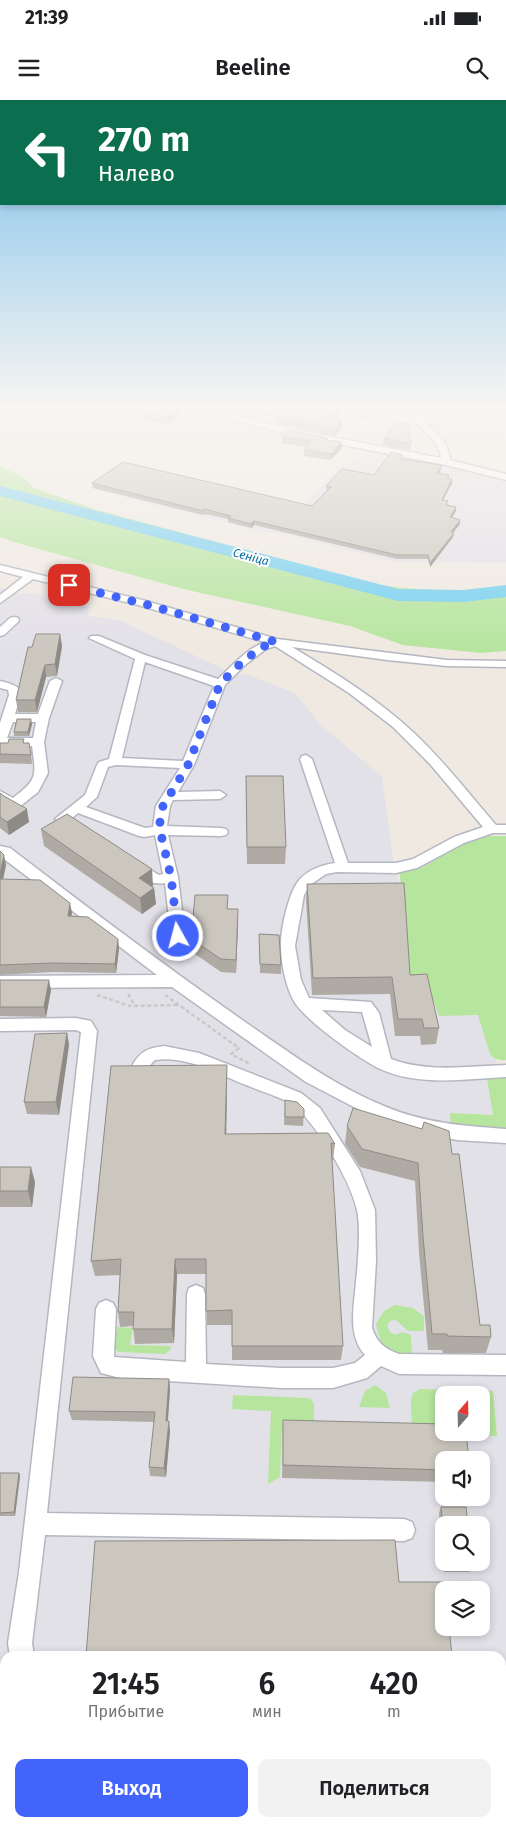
<!DOCTYPE html>
<html lang="ru">
<head>
<meta charset="utf-8">
<style>
  body { margin:0; font-family:"Fira Sans",sans-serif; background:#f2f2f2; color:#202124; height:100vh; display:flex; flex-direction:column; font-size:19px; white-space:nowrap }
  * { box-sizing:border-box; margin:0 }
  p { font-size:16px; color:#757577 }
  .icon { flex:none; width:28px; height:28px; fill:none; stroke:currentColor; stroke-width:2; stroke-linecap:round; stroke-linejoin:round }
  .map { position:relative; flex:1; overflow:hidden }
  .drawer { position:absolute; left:0px; top:1551px; width:506px; height:176px; display:flex; flex-direction:column; background:#fff; border-radius:15px 15px 0 0; box-shadow:0 2px 8px #0003 }
  .drawer>* { flex:none }
  .top-card { position:absolute; left:0px; top:0px; width:506px; height:105px; box-shadow:0 2px 8px #0003; background:#0b6e4f; color:#fff; overflow:hidden }
  .needle { width:32px; rotate:20deg }
  .controls { position:absolute; left:435px; top:1286px; display:grid; gap:10px }
  .controls a { display:grid; place-items:center; width:55px; height:55px; border-radius:10px; background:#fff; box-shadow:0 2px 8px #0003; font-size:25px }
  .pin { position:absolute; display:grid; place-items:center; width:42px; height:42px; color:#fff; margin:-21px; border-radius:10px; box-shadow:0 2px 8px #0006 }
  .me { position:absolute; width:55px; margin:-28px; rotate:353deg; stroke-linejoin:round; filter:drop-shadow(0 0 4px #0008) }
  .turn { display:flex; align-items:center; gap:18px; height:105px; padding:0 15px; font-size:22px }
  .turn .icon { width:65px; height:65px; stroke-width:2.5 }
  .turn b { display:block; font-size:35px; line-height:42px }
  .eta { display:flex; justify-content:space-evenly; align-items:center; height:85px; text-align:center }
  .eta b { font-size:30px; font-weight:600; line-height:35px }
  .action { display:flex; gap:10px; margin-top:auto; padding:10px 15px }
  .action a { flex:1; height:58px; border-radius:10px; background:#4264fb; color:#fff; font-size:20px; font-weight:600; line-height:58px; text-align:center }
  .action a+a { background:#f2f2f2; color:#202124 }
  .status { display:flex; justify-content:space-between; align-items:center; height:35px; padding:0 25px; background:#fff; direction:ltr }
  .status svg { height:14px; fill:currentColor }
  header { display:flex; justify-content:space-between; align-items:center; height:65px; padding:0 15px; background:#fff; font-size:22px; font-weight:600 }
  .map>svg:first-child { display:block }
  .industrial { fill:#e3e1e8; fill-rule:evenodd }
  .green { fill:#b6e59e; fill-rule:evenodd }
  .water { fill:#75cff0 }
  .lines { fill:none; stroke-linecap:round; stroke-linejoin:round }
  .river { fill:#75cff0; fill-rule:evenodd }
  .minor-casing { stroke:#b4b7c1; stroke-width:3 }
  .path { stroke:#c9c9c9; stroke-width:2.5; stroke-dasharray:4 2.5; stroke-linecap:butt }
  .minor { fill:#fff; fill-rule:evenodd }
  .wall { fill:#afaba4 }
  .shaded-wall { fill:#8e8b86 }
  .building { fill:#cbc7bf; stroke:#8e8b86 }
  .route { stroke:#4264fb; stroke-width:9; stroke-dasharray:0 16.2 }
  .labels { text-anchor:middle; stroke-width:4; stroke-linejoin:round; paint-order:stroke }
  .far-water-label { font-size:12px; font-style:italic; fill:#0d6fa3; stroke:#fff }
</style>
</head>
<body>
<div class="status"><b>21:39</b><svg viewBox="0 0 49 12"><path d="M0 12V9h3v3zM5 12V6h3v6zM10 12V3h3v9zM15 12V0h3v12zM26 1h20v11H26zM47 4h2v5h-2z"/></svg></div>
<header><svg class="icon" aria-label="menu" viewBox="0 0 24 24"><path d="M4 6h16M4 12h16M4 18h16"/></svg>Beeline<svg class="icon" aria-label="search" viewBox="0 0 24 24"><circle cx="10" cy="10" r="6"/><path d="M15 15l6 6"/></svg></header>
<div class="map">
<svg width="506" height="1727" viewBox="0 0 506 1727">
  <rect width="100%" height="100%" fill="#efe9e1"/>
  <g class="industrial">
    <path d="M374 351 454 366 489 379 506 382V463L396 462 285 434 255 430 89 388 124 365 302 407 335 370Z"/>
    <path d="M0 488 21 494 33 493 90 506 88 516 119 520 230 572 251 576 295 593 320 624 382 677 393 758 396 768 402 800 482 886 506 1013V1727H0ZM444 1295H481V1332H444ZM444 1360H481V1398H444ZM444 1425H481V1462H444ZM444 1490H481V1528H444ZM5 1556H501V1722H5Z"/>
  </g>
  <g class="green">
    <path d="M0 367 20 375 34 388 97 410 369 483 401 488 449 491 506 487V551L481 553 403 545 350 526 183 489 14 442 0 437Z"/>
    <path d="M489 736H506V960C500 961 493 959 490 954L478 915 439 916 428 885 410 886 403 796 399 772 421 768 462 744Z"/>
    <path d="M487 978H506V1029L451 1025 450 1013 493 1015Z"/>
    <path d="M395 1205 413 1208 424 1216V1231H408L396 1220 390 1221 387 1226 390 1232 395 1235 402 1232 411 1235 412 1260C387 1250 382 1253 376 1224L384 1211Z"/>
    <path d="M117 1227 133 1228 130 1245 171 1246 170 1250 165 1254 119 1252 114 1249Z"/>
    <path d="M375 1285 386 1293 390 1308 359 1307 365 1291Z"/>
    <path d="M420 1289 493 1291 497 1336 412 1335 411 1300 413 1293ZM444 1295H481V1332H444Z"/>
    <path d="M233 1295 306 1298 311 1299 314 1304V1332L282 1331 280 1377 268 1384 271 1311 232 1309Z"/>
  </g>
  <path class="water" d="M354 307H397L398 313 365 319 360 318 356 314 357 311Z"/>
  <g class="lines">
    <path class="river" d="M0 386 398 489 464 490 506 485V497L464 502 398 501 0 396Z"/>
    <defs>
      <g id="minor">
        <path d="M179 307H196L291 329 441 358C439 334 415 332 409 307H417C424 333 447 330 450 360L506 374V380L446 365 291 335Z"/>
        <path d="M0 465 146 501 277 539 447 560 506 561V567L447 566 387 560 292 547C334 572 378 599 414 633 444 661 469 694 496 725H506V733H493L464 743 417 768 396 773 337 772 326 774 310 785 304 795 295 846 301 880 309 898 371 902 379 913 391 959C428 973 468 966 506 965V977C464 979 417 987 378 968 357 957 314 926 299 908 287 895 281 864 281 847 280 831 289 789 301 778 310 769 322 765 335 763L300 659 302 656 306 655 312 659 348 763H396L413 759 454 737 483 727 430 664 393 627 349 593 275 546 266 549 245 565 225 585 194 665 178 692 220 691 226 695 220 699 173 700 170 706 167 726 221 728 226 729 228 732 226 735 221 736 168 735 178 777 185 836 183 840 178 841 173 840 171 836 165 783C153 786 137 777 130 767L132 764 137 762 159 775 163 774 155 735 144 737 139 736 78 713 71 719 80 726 78 729 73 730 55 719 85 695 97 665 99 662 109 659 135 559 89 538 91 536H99L145 555 218 579C232 566 246 549 265 542L138 505 33 479 0 503V495L23 477 0 471ZM145 562 214 586 183 661 122 658ZM116 665 180 668 156 706 153 727 145 728 86 707 97 697 108 667ZM322 910 362 912 372 947 345 930Z"/>
        <path d="M14 517 18 518 19 520 18 522 4 535 0 536V527L10 518Z"/>
        <path d="M56 578 62 581 49 618 44 642 48 673 38 692 18 708H8L0 701V691L13 698C38 679 36 676 32 646H0V623L9 595 8 590 0 588V581C26 587 22 591 15 614H38L50 581ZM13 622H36L33 638H7Z"/>
        <path d="M0 746 10 748C87 807 165 866 245 922 289 952 333 985 384 1006 423 1023 464 1026 506 1029V1043L457 1040 414 1031 371 1016 306 982 172 887 0 888V876L157 875 0 756Z"/>
        <path d="M76 918 91 921 97 931 47 1413 404 1419 412 1422 415 1430 412 1438 404 1441 45 1435 32 1543 34 1556H10L8 1543 19 1472 81 932 76 930 0 931V919Z"/>
        <path d="M164 946 199 953 301 993 320 1008 360 1071 375 1110 376 1161 372 1228C377 1243 385 1249 399 1254L506 1255V1275L399 1274 381 1266 367 1278 333 1288H281L120 1278 101 1273 93 1256 96 1209 99 1203 106 1200 113 1203 116 1209 114 1257 186 1262 187 1194 189 1188 196 1185 203 1188 205 1194 206 1264 281 1268H333L355 1263 365 1255C347 1235 354 1206 356 1182 358 1162 361 1129 357 1110 351 1081 313 1016 288 1002 275 995 260 991 246 985 218 974 186 955 155 960 147 967 145 976 133 973L131 968C139 952 147 948 164 946Z"/>
        <rect x="501" y="1625" width="5" height="24"/>
      </g>
    </defs>
    <use href="#minor" class="minor-casing"/>
    <g class="path">
      <path d="M128 894 135 906"/>
      <path d="M97 895 130 906 178 905"/>
      <path d="M165 895 239 948 231 954 250 964"/>
    </g>
    <use href="#minor" class="minor"/>
  </g>
  <g class="wall">
    <path d="M147 307H183V310L169 324 142 320 141 312Z"/>
    <path d="M207 307H340V314L336 319 342 320V327L335 336 274 323 275 317 251 313 247 316Z"/>
    <path d="M282 337 328 338V340L342 342 341 349 330 360 304 356V349L306 347 282 343Z"/>
    <path d="M384 338 411 344 410 350 383 345Z"/>
    <path d="M403 359 441 369 439 373 449 375V379L452 383 443 400 448 405 456 411 452 418 460 424 453 433H454L453 437 430 467 428 459H397L254 425 251 428 228 422V419L205 414 203 415 93 388 92 383 312 406 327 390H326V386L374 375Z"/>
    <path d="M60 534 62 546 57 576 46 577 37 612H18L16 600 32 547Z"/>
    <path d="M32 624 29 636H14V632Z"/>
    <path d="M0 643H25L31 652 32 664 0 663Z"/>
    <path d="M246 676 286 747 285 764H247Z"/>
    <path d="M0 693 4 696 29 722 9 735 0 728Z"/>
    <path d="M41 729 153 786H152L154 788 156 804 142 814 44 746Z"/>
    <path d="M0 751 6 765 3 779 72 813 71 816 118 839 119 849 116 873 53 872 0 875Z"/>
    <path d="M307 784 439 928 436 944 421 945 420 936H395L390 894 312 895 306 801Z"/>
    <path d="M229 809 238 822 236 873 221 872 192 852 191 839Z"/>
    <path d="M259 834 281 865V874L260 873Z"/>
    <path d="M0 880 51 890 46 917 0 916Z"/>
    <path d="M67 933 69 945 59 1015 27 1014 24 1002Z"/>
    <path d="M227 982 226 1034 328 1033 335 1044 333 1060H332L343 1246 341 1260H232V1225H207L206 1174H177L174 1243 135 1244 133 1226 120 1227 118 1212 120 1175 95 1176 91 1161Z"/>
    <path d="M285 1000 304 1009 303 1026 284 1025Z"/>
    <path d="M347 1026 422 1029 480 1225 491 1237 486 1253H443L442 1250H428L419 1153 415 1081 360 1067 345 1044Z"/>
    <path d="M0 1067 35 1082 32 1107H0Z"/>
    <path d="M169 1279 170 1289 168 1321 170 1331 166 1377 150 1376 149 1367 154 1322 72 1320 69 1311Z"/>
    <path d="M283 1320 444 1360V1382L282 1378Z"/>
    <path d="M0 1373H19L20 1376 15 1416H0Z"/>
    <path d="M441 1407 444 1425V1462H472L473 1466 470 1472H444L439 1413Z"/>
  </g>
  <g class="shaded-wall">
    <path d="M178 307H183V310L169 324 168 317Z"/>
    <path d="M249 307H251V313L247 316V309Z"/>
    <path d="M340 307V314L330 325 331 318Z"/>
    <path d="M342 320V327L335 336V328Z"/>
    <path d="M342 342 341 349 330 360 331 354Z"/>
    <path d="M442 365 441 369 436 377 437 373Z"/>
    <path d="M452 379V383L441 404 442 400Z"/>
    <path d="M456 407V411L449 422 450 417Z"/>
    <path d="M460 420V424L450 436 451 432Z"/>
    <path d="M254 421V425L251 428V424Z"/>
    <path d="M454 433 453 437 430 467V463Z"/>
    <path d="M60 534 62 546 57 576 55 564Z"/>
    <path d="M45 565 46 577 37 612 35 600Z"/>
    <path d="M31 619 32 624 29 636 28 632Z"/>
    <path d="M27 709 29 722 9 735 7 722Z"/>
    <path d="M4 755 6 765 1 789 0 784V774Z"/>
    <path d="M152 769 153 786 141 795 139 778Z"/>
    <path d="M154 788 156 804 142 814 140 798Z"/>
    <path d="M70 803 72 813 69 826 68 816Z"/>
    <path d="M238 809V822L236 873V860Z"/>
    <path d="M118 839 119 849 116 873 115 864Z"/>
    <path d="M49 880 51 890 46 917 44 907Z"/>
    <path d="M67 933 69 945 59 1015 56 1002Z"/>
    <path d="M227 965V982L226 1050 225 1034Z"/>
    <path d="M31 1067 35 1082 32 1107 28 1091Z"/>
    <path d="M175 1159 177 1174 174 1243 172 1229Z"/>
    <path d="M169 1279 170 1289 167 1331 166 1321Z"/>
    <path d="M169 1321 170 1331 166 1377 164 1368Z"/>
    <path d="M19 1373 20 1376 15 1416 14 1412Z"/>
  </g>
  <g class="building">
    <path d="M147 307H178L168 317 141 312Z"/>
    <path d="M263 307H340L331 318 342 320 335 328 275 316 280 310Z"/>
    <path d="M395 323H408L411 344 384 338Z"/>
    <path d="M288 330 328 338 326 340 342 342 331 354 304 349 311 341 282 337Z"/>
    <path d="M391 352 403 355 400 359 442 365 437 373 449 375 447 378 452 379 442 400 448 401 446 405 456 407 450 417 460 420 451 432 454 433 430 463 428 455H397L254 421 251 424 228 418 231 416 204 409 203 411 92 383 123 362 312 406 331 387 326 386 342 369 374 375Z"/>
    <path d="M36 534H60L55 564 45 565 35 600H16L28 547H32Z"/>
    <path d="M17 619H31L28 632H14Z"/>
    <path d="M9 639H24L23 643H29L31 655 0 654V643H8Z"/>
    <path d="M246 676H283L286 747H247Z"/>
    <path d="M0 693 4 696 27 709 7 722 0 717Z"/>
    <path d="M67 714 152 769 139 778 154 788 140 798 41 729Z"/>
    <path d="M0 751 4 755 0 774Z"/>
    <path d="M0 779 40 780 70 803 68 816 88 817 118 839 115 864 52 863 0 865Z"/>
    <path d="M404 783 410 875 427 874 439 928H424L422 919H398L392 877 313 878 307 784Z"/>
    <path d="M195 795H228L227 809H238L236 860 221 859 191 839Z"/>
    <path d="M259 834 279 835 281 865 260 864Z"/>
    <path d="M0 880H49L44 907H0Z"/>
    <path d="M67 933 56 1002H24L35 934Z"/>
    <path d="M227 965 225 1034 328 1033 335 1044 331 1043 343 1246H232V1210L206 1211V1159H175L172 1229H133L134 1212H118L121 1159 91 1161 111 966Z"/>
    <path d="M285 1000 297 1002 304 1009V1017H285Z"/>
    <path d="M353 1008 422 1029 424 1022 449 1031 452 1054H459L480 1225H490L491 1237 447 1236V1234H432L423 1136 418 1063 362 1049 347 1026Z"/>
    <path d="M0 1067H31L28 1091H0Z"/>
    <path d="M73 1277 169 1279 166 1321H169L164 1368 149 1367 155 1312 69 1311Z"/>
    <path d="M283 1320 444 1324V1332H466L469 1360H444V1370L283 1365Z"/>
    <path d="M0 1373H19L14 1412 0 1413Z"/>
    <path d="M441 1407H466L468 1425H444V1437Z"/>
    <path d="M395 1440 399 1482H444L445 1490H444V1528H449L452 1556H86L95 1441Z"/>
    <path d="M446 1462H472L473 1466H447Z"/>
  </g>
  <linearGradient id="sky" x2="0" y2="1"><stop stop-color="#7abfeb"/><stop offset="0.56" stop-color="#f8f5f2"/><stop offset="1" stop-color="#f8f5f2" stop-opacity="0"/></linearGradient>
  <rect width="506" height="549" fill="url(#sky)"/>
  <g class="lines">
    <path class="route" d="M69 485 152 506 276 542 262 547 241 563 220 584 188 665 163 706 160 718V730L171 777 178 836"/>
  </g>
  <g class="labels">
    <g class="far-water-label">
      <text transform="translate(251 457) rotate(15)" y="4">Сеніца</text>
    </g>
  </g>
</svg>
<div class="controls">
<a><svg class="needle" viewBox="-14 -14 28 28"><path d="M0-13l5 13h-10z" fill="#e53935"/><path d="M0 13l5-13h-10z" fill="#757577"/></svg></a>
<a><svg class="icon" aria-label="sound" viewBox="0 0 24 24"><path d="M4 9h4l5-4v14l-5-4H4zM17 9q2 3 0 6"/></svg></a>
<a><svg class="icon" aria-label="search" viewBox="0 0 24 24"><circle cx="10" cy="10" r="6"/><path d="M15 15l6 6"/></svg></a>
<a><svg class="icon" aria-label="layers" viewBox="0 0 24 24"><path d="M12 4l9 5-9 5-9-5zM3 14l9 5 9-5"/></svg></a>
</div>
<div class="pin" style="left:69px;top:485px;background:#d93025"><svg class="icon" aria-label="arrive" viewBox="0 0 24 24"><path d="M6 21V4h12l-3 4 3 4H6"/></svg></div>
<svg class="me" style="left:178px;top:836px" viewBox="-20 -20 40 40"><circle r="17" fill="#4264fb" stroke="#fff" stroke-width="3"/><path d="M0-11L8 9 0 5-8 9z" fill="#fff"/></svg>
<div class="top-card">
<div class="turn"><svg class="icon" aria-label="left" viewBox="0 0 24 24"><path d="M17 20v-9H6M10 6l-5 5 5 5"/></svg><div><b>270 m</b>Налево</div></div>
</div>
<section class="drawer">
<div class="eta">
<div><b>21:45</b><p>Прибытие</p></div>
<div><b>6</b><p>мин</p></div>
<div><b>420</b><p>m</p></div>
</div>
<div class="action"><a>Выход</a><a>Поделиться</a></div>
</section>
</div>
</body>
</html>
